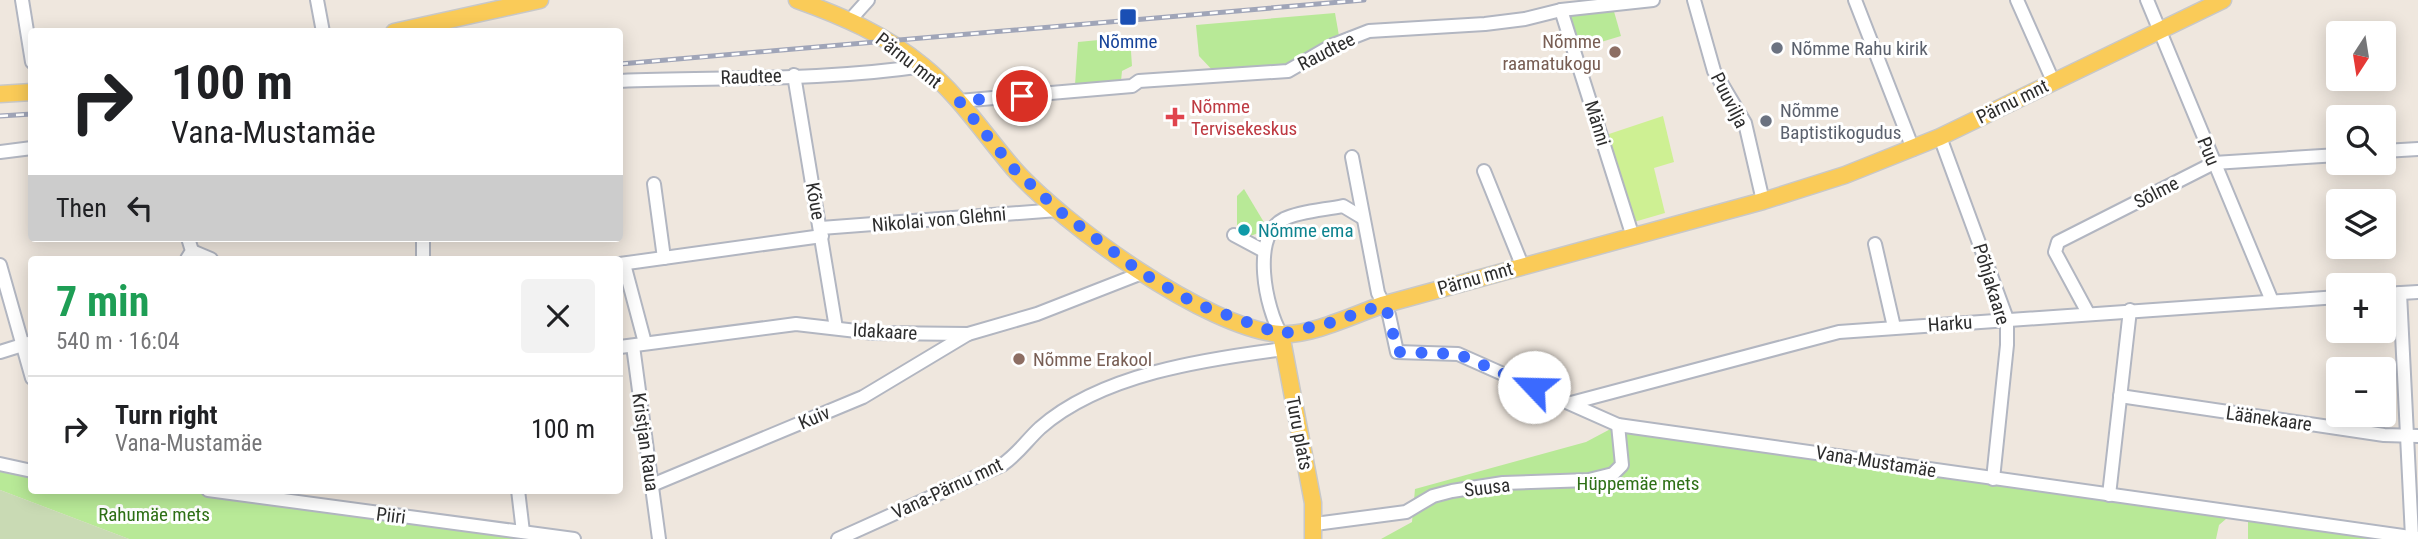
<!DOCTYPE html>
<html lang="en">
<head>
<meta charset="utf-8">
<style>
  body { margin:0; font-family:"Roboto Condensed",sans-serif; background:#f2f2f2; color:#202124; height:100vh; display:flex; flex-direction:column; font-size:26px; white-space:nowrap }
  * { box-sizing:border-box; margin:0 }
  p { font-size:23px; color:#757577 }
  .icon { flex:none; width:38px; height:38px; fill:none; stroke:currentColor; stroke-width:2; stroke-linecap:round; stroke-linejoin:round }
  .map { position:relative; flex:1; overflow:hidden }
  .side { position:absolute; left:28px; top:256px; width:595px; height:238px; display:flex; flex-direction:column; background:#fff; border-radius:7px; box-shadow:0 4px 18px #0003 }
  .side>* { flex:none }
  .guide { position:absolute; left:28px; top:28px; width:595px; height:214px; border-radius:7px; box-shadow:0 4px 18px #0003; background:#fff; color:#202124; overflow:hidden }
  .needle { width:46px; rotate:192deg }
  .tools { position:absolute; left:2326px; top:21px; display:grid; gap:14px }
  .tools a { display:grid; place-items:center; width:70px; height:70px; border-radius:7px; background:#fff; box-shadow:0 4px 18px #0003; font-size:35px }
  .pin { position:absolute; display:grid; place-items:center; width:60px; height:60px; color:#fff; margin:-30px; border:4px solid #fff; border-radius:50%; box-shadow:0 2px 7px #0007 }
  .me { position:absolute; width:77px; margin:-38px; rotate:294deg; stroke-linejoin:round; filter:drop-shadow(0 0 5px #0008) }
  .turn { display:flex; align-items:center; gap:24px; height:147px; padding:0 28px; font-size:32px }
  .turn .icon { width:91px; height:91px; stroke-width:2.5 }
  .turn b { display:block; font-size:49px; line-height:60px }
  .then { display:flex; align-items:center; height:66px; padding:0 28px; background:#0003; gap:14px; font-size:26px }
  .round { display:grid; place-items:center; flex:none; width:74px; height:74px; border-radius:7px; background:#f2f2f2 }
  .overview { display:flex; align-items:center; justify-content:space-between; height:119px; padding:0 28px }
  h1 { font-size:42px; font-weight:700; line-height:52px; color:#1e9e55 }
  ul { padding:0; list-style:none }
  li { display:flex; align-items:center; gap:21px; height:105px; padding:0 28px; border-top:2px solid #e0e0e0 }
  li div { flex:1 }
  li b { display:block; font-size:26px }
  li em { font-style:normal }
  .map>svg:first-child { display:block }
  .green { fill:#b8e997 }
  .cemetery { fill:#c9dab4 }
  .pitch { fill:#cef093 }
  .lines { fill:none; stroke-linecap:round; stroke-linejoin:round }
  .minor-casing { stroke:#b2b6c1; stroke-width:16 }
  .major-casing { stroke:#c8c8c8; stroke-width:19 }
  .minor { stroke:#fff; stroke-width:12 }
  .major { stroke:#facb58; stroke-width:16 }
  .rail-casing { stroke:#a0a5b8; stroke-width:5 }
  .rail { stroke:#fff; stroke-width:2.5; stroke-dasharray:8; stroke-linecap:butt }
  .route { stroke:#3b6aff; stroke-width:12; stroke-dasharray:0 21.6 }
  .transit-dot { fill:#1a4fb4; stroke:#fff; stroke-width:2.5 }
  .worship-dot { fill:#6b7280; stroke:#fff; stroke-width:2.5 }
  .education-dot { fill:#8d6e63; stroke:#fff; stroke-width:2.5 }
  .health-dot { fill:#e0444e; stroke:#fff; stroke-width:2.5 }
  .culture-dot { fill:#0f9aa8; stroke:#fff; stroke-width:2.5 }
  .labels { text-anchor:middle; stroke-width:6; stroke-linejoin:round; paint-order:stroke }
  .transit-label { font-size:19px; fill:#164399; stroke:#fff }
  .education-label { font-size:19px; fill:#785e54; stroke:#fff; text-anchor:end }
  .worship-label { font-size:19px; fill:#5b616d; stroke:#fff; text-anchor:start }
  .street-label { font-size:19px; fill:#2d2d2d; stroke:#fff }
  .health-label { font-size:19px; fill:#be3a42; stroke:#fff; text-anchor:start }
  .culture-label { font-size:19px; fill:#0d838f; stroke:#fff; text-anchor:start }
  .park-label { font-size:19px; fill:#2e7016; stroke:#fff }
</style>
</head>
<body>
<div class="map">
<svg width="2418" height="539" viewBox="0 0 2418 539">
  <rect width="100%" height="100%" fill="#efe7de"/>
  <g class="green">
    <path d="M1613 8 1621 36 1578 49 1569 13Z"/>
    <path d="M1335 13 1339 36 1294 64 1216 74 1199 56 1196 25Z"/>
    <path d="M1130 37 1132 66 1122 71 1121 81 1075 85 1078 42Z"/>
    <path d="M1244 189 1265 224 1263 231 1248 237 1242 236 1237 225V196Z"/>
    <path d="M1618 425 2234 512 2219 525 2216 539H1381L1412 522 1415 489 1586 442Z"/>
    <path d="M0 464 31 471 32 490H208L574 539H129L0 490Z"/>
    <path d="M2248 514 2418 539H2248Z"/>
  </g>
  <path class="cemetery" d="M0 490 129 539H0Z"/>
  <path class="pitch" d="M1663 116 1674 162 1654 168 1665 213 1634 222 1606 135Z"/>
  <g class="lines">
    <defs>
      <g id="minor">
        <path d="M22 0 32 62"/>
        <path d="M317 0 323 32"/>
        <path d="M1694 0 1714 71 1745 123 1763 201"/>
        <path d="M1855 0 1913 149"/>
        <path d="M2017 0 2053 81"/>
        <path d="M2147 0 2272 301"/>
        <path d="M1561 10 1633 237"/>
        <path d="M850 20 868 0"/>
        <path d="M794 75 836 328"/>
        <path d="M620 81C720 77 823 81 923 66"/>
        <path d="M959 101 1132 86 1139 81 1288 71 1333 45 1369 31 1485 24 1525 19 1561 10 1653 0"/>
        <path d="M1940 137 2007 319V345L1993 479"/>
        <path d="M2384 151 2418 149"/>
        <path d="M0 152 32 148"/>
        <path d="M1352 157 1378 293 1389 315 1397 352 1458 354 1618 425 2418 538"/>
        <path d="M1484 171 1522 265"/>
        <path d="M654 184 664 258"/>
        <path d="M821 228 1058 210"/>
        <path d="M1234 235 1264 251"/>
        <path d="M423 238V259"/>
        <path d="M1875 244 1894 327"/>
        <path d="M192 251 211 259"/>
        <path d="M187 259 192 251 188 238"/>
        <path d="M620 264 822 236"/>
        <path d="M624 264 645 343"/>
        <path d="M0 265 32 378"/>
        <path d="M2400 293 2412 537"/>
        <path d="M2384 294 2418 292"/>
        <path d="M2088 313 2055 252 2058 242 2214 163 2338 155"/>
        <path d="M1281 334C1266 309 1250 236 1284 219 1301 211 1324 210 1343 206L1363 218"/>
        <path d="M633 346 659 539"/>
        <path d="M620 347 796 324 874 333 968 334 1037 314 1142 273"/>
        <path d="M0 352 32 342"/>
        <path d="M2120 396 2384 435 2418 436"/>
        <path d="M1571 403 1839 332 2338 297"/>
        <path d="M0 464 32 471"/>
        <path d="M652 485 863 397 968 334"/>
        <path d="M208 490 574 539"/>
        <path d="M518 490 523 532"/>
        <path d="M2109 495 2130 310"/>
        <path d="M1315 524 1406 512 1433 496 1452 491 1503 483 1589 480 1613 474 1622 465 1618 425"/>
        <path d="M838 539 1002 465C1020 452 1026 441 1040 428 1101 374 1206 359 1284 349"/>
      </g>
      <g id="major">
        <path d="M797 0C842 16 886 35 923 66 959 95 984 134 1014 169 1063 224 1207 329 1281 334 1310 336 1354 315 1382 305L1763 201 1845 175 1940 137 2223 0"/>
        <path d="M394 32 540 0"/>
        <path d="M0 94 32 92"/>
        <path d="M1281 334 1313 503V539"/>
      </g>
    </defs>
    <use href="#minor" class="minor-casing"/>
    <use href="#major" class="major-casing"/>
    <use href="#minor" class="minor"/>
    <use href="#major" class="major"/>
    <defs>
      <g id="rail">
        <path d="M620 64 1364 0"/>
        <path d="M0 116 32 114"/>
      </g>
    </defs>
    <use href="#rail" class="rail-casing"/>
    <use href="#rail" class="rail"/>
  </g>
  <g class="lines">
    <path class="route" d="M1022 96 959 101 1014 169 1058 210 1142 273 1196 304 1281 334 1329 323 1382 305 1389 315 1397 352 1458 354 1534 387"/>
  </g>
  <rect class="transit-dot" x="1119" y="8" width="18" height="18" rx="3.5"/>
  <g class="worship-dot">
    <circle cx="1777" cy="48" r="7"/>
    <circle cx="1766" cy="121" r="7"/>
  </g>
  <g class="education-dot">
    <circle cx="1615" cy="52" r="7"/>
    <circle cx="1019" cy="359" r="7"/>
  </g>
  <path class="health-dot" d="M1171.5 106.5h7v7h7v7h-7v7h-7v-7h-7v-7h7z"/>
  <circle class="culture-dot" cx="1244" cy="230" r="7"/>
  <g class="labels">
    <g class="transit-label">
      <text x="1128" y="48">Nõmme</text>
    </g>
    <g class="education-label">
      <text x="1601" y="48">Nõmme<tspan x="1601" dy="22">raamatukogu</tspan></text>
      <text x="1033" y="366" text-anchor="start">Nõmme Erakool</text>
    </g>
    <g class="worship-label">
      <text x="1791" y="55">Nõmme Rahu kirik</text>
      <text x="1780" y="117">Nõmme<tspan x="1780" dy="22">Baptistikogudus</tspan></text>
    </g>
    <g class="street-label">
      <text transform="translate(1326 51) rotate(-27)" y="7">Raudtee</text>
      <text transform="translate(909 60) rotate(38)" y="7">Pärnu mnt</text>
      <text transform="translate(751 76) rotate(-2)" y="7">Raudtee</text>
      <text transform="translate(1730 100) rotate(63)" y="7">Puuvilja</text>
      <text transform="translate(2012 101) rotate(-26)" y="7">Pärnu mnt</text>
      <text transform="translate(1598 123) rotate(73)" y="7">Männi</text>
      <text transform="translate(2209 151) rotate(68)" y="7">Puu</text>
      <text transform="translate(2156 192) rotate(-27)" y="7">Sõlme</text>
      <text transform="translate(816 201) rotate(80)" y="7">Kõue</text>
      <text transform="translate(939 219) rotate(-5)" y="7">Nikolai von Glehni</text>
      <text transform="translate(1475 278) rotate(-16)" y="7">Pärnu mnt</text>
      <text transform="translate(1992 284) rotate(73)" y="7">Põhjakaare</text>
      <text transform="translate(1950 323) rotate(-4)" y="7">Harku</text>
      <text transform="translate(885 331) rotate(3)" y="7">Idakaare</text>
      <text transform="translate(814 417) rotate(-23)" y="7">Kuiv</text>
      <text transform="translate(2269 418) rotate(8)" y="7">Läänekaare</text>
      <text transform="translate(1300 433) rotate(79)" y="7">Turu plats</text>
      <text transform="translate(646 442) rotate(82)" y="7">Kristjan Raua</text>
      <text transform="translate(1876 461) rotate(9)" y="7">Vana-Mustamäe</text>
      <text transform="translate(1487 487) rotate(-7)" y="7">Suusa</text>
      <text transform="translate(947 488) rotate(-25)" y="7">Vana-Pärnu mnt</text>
      <text transform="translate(391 515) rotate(7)" y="7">Piiri</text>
    </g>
    <g class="health-label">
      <text x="1191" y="113">Nõmme<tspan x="1191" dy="22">Tervisekeskus</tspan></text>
    </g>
    <g class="culture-label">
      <text x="1258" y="237">Nõmme ema</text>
    </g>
    <g class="park-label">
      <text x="1638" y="490">Hüppemäe mets</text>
      <text x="154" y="521">Rahumäe mets</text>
    </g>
  </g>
</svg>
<div class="tools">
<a><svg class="needle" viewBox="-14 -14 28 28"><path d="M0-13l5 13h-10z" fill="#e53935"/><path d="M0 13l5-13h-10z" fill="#757577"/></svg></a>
<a><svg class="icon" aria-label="search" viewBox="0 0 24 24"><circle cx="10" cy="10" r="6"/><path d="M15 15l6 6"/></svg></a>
<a><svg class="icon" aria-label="layers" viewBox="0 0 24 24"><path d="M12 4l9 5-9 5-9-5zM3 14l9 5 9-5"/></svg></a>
<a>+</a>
<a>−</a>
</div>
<div class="pin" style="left:1022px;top:96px;background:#d93025"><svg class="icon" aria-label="arrive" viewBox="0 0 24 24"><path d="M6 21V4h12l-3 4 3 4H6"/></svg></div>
<svg class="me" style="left:1534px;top:387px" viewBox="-20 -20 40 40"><circle r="19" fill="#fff"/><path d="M0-13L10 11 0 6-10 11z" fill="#3b6aff"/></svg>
<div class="guide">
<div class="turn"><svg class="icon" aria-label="right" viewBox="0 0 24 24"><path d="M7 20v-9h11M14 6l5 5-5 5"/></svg><div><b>100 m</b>Vana-Mustamäe</div></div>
<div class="then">Then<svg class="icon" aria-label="left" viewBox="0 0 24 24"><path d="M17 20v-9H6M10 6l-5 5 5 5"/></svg></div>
</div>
<section class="side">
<div class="overview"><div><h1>7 min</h1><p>540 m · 16:04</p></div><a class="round"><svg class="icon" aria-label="close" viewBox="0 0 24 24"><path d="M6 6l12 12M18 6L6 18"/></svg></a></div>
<ul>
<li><svg class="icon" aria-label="right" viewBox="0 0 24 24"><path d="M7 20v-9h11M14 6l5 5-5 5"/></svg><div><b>Turn right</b><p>Vana-Mustamäe</p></div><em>100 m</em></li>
</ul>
</section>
</div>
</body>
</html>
